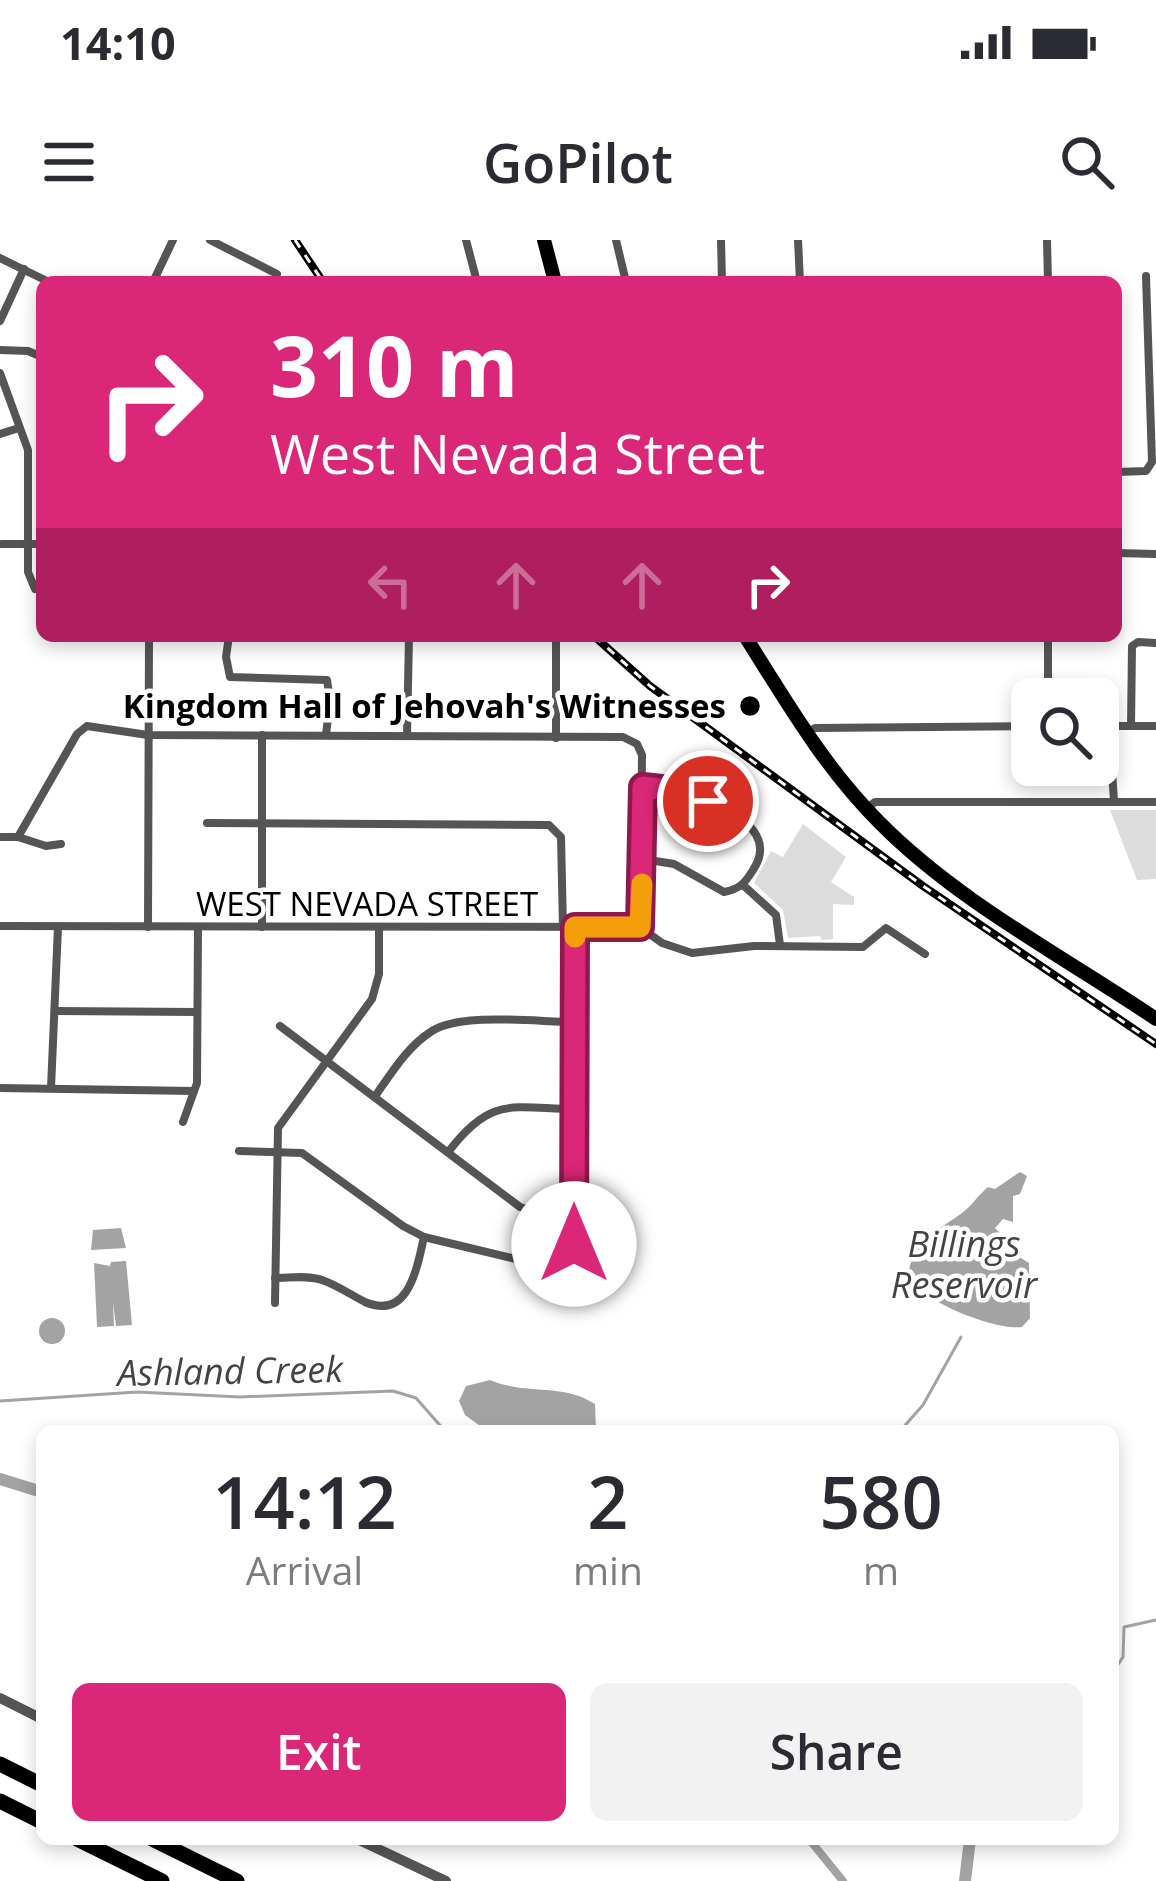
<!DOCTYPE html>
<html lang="en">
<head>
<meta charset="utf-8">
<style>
  body { margin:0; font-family:"Open Sans",sans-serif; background:#f2f2f3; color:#2b2b33; height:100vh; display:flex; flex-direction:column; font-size:45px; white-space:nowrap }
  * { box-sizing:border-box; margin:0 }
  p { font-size:39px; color:#7c7c81 }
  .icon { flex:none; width:66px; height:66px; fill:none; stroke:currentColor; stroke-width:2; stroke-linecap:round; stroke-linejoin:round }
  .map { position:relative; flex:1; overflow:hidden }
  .details { position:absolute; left:36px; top:1185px; width:1083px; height:420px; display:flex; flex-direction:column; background:#fff; border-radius:18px; box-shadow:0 6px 18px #0003 }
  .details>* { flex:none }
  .hud { position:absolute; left:36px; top:36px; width:1086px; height:366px; border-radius:18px; box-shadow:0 6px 18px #0003; background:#db2777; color:#fff; overflow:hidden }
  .buttons { position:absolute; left:1011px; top:438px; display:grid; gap:24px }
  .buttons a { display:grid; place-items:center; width:108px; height:108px; border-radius:18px; background:#fff; box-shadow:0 6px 18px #0003; font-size:60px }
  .pin { position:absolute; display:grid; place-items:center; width:102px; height:102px; color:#fff; margin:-51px; border:6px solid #fff; border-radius:50%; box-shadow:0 3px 12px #0007 }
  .me { position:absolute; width:132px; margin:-66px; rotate:0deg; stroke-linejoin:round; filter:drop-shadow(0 0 9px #0008) }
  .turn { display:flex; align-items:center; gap:42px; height:252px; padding:0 36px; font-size:54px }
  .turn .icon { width:156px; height:156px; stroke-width:2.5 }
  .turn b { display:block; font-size:84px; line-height:102px }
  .lanes { display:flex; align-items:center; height:114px; padding:0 36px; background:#0003; justify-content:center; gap:60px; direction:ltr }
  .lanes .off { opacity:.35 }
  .eta { display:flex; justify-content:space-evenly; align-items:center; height:204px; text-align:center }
  .eta b { font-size:72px; font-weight:600; line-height:84px }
  .button { display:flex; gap:24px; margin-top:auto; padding:24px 36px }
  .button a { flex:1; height:138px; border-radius:18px; background:#db2777; color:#fff; font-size:48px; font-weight:600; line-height:138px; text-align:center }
  .button a+a { background:#f2f2f3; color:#2b2b33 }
  .status { display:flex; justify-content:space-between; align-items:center; height:84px; padding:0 60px; background:#fff; direction:ltr }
  .status svg { height:33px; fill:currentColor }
  header { display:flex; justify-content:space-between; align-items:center; height:156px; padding:0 36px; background:#fff; font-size:54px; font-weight:600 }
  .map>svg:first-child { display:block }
  .green { fill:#dcdcdc }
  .water { fill:#a3a3a3 }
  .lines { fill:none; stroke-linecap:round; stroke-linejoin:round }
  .stream { stroke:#a3a3a3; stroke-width:3 }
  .canal { stroke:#a3a3a3; stroke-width:8 }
  .river { stroke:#a3a3a3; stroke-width:12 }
  .minor { stroke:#555; stroke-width:8 }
  .tertiary { stroke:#555; stroke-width:10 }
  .primary { stroke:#000; stroke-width:14 }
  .motorway { stroke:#000; stroke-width:15 }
  .rail-casing { stroke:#000; stroke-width:8 }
  .rail { stroke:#fff; stroke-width:3; stroke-dasharray:9; stroke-linecap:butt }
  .route-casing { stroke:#8e194d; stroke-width:30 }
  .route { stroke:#db2777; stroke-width:21 }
  .slow { stroke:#f59e0b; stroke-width:21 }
  .poi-dot { fill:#000; stroke:#fff; stroke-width:4.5 }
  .labels { text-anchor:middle; stroke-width:9; stroke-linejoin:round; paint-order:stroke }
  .poi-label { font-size:33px; font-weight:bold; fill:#000; stroke:#fff; text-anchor:end }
  .street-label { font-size:33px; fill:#000; stroke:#fff }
  .water-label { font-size:36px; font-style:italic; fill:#444; stroke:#fff }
</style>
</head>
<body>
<div class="status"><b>14:10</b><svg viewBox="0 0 49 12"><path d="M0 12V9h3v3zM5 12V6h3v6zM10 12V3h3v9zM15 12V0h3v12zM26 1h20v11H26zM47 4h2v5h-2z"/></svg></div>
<header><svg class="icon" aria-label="menu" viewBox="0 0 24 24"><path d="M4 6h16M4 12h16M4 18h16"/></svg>GoPilot<svg class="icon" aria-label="search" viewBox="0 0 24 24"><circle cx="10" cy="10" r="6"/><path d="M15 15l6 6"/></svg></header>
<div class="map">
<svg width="1156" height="1641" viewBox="0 0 1156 1641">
  <rect width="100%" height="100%" fill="#fff"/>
  <g class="green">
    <path d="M1110 570H1156V639L1137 640Z"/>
    <path d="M803 584 846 617 831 642 854 657V665L833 664V699L822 700 820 696 788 698 783 670 754 643 771 611 783 617Z"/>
  </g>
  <g class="water">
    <path d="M1020 932 1027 936 1020 954 1013 956V982L1003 979 995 988 1006 999 1016 995V1015L1029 1023 1030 1078 1022 1087C996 1091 921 1061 907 1037 918 992 928 998 962 973 973 965 976 957 988 947L995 949Z"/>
    <path d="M121 988 126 1008 91 1010 93 990Z"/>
    <path d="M126 1021 132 1085 116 1086 113 1063 114 1086 97 1087 94 1023 110 1026 111 1022Z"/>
    <circle cx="52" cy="1091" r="13"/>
    <path d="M490 1140C528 1156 561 1142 595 1164L596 1191H487L465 1175 459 1161 466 1146Z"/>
  </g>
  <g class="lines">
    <g class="stream">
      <path d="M0 1161 137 1152 240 1157 393 1151 416 1158 445 1191"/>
      <path d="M900 1191 923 1165 961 1097"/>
      <path d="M1113 1432 1123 1417 1124 1387 1156 1380"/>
    </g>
    <path class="canal" d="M809 1599 843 1641"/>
    <g class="river">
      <path d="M0 1239 42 1252"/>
      <path d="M965 1641 970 1599"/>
    </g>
    <g class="minor">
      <path d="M210 0 277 34"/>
      <path d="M466 0 477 42"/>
      <path d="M616 0 626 42"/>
      <path d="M721 0 722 42"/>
      <path d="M798 0 800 42"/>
      <path d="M1047 0 1048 42"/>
      <path d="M0 18 49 42"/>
      <path d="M153 42 173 0"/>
      <path d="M960 42H1048"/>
      <path d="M0 81 24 29"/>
      <path d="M0 110 28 111 42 117"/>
      <path d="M0 133 28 210V332L35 349"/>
      <path d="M0 194 19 188"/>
      <path d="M1116 232 1146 231 1152 222 1146 36"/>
      <path d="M2 304H42"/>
      <path d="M1116 313 1156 314"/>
      <path d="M229 396 226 417 230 437 327 440 330 460 326 495"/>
      <path d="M556 396V498"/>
      <path d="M1048 459V396"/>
      <path d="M1098 486H1156"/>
      <path d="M1109 486 1114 561"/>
      <path d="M1131 486 1132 406 1138 402 1156 403"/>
      <path d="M808 492 815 488 1032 486"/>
      <path d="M407 496 409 396"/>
      <path d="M643 547C679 550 789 576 753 630 745 643 740 649 724 652L674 624 643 619"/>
      <path d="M866 569 875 562H1156"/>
      <path d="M207 583 549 585 561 597 563 688"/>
      <path d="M0 597H18L77 494 87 486 148 495 623 497 637 504 642 515 640 687"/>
      <path d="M18 597 46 606 61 604"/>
      <path d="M743 645 776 675 780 705"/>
      <path d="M0 686 640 687 662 703 692 713 754 706 863 707 886 688 925 714"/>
      <path d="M148 687 149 396"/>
      <path d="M262 687V495"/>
      <path d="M55 771 197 772"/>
      <path d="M280 786 520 967 546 974 574 973"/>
      <path d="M0 848 194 851"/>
      <path d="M51 848 58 687"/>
      <path d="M376 855C392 832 408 806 432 791 462 772 538 782 574 782"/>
      <path d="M183 882 197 843 198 688"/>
      <path d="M239 911 302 913 403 986 424 997 533 1023 571 1024 575 687"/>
      <path d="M449 911C491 856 511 868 574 869"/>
      <path d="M275 1038C290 1038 308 1035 322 1040 337 1045 351 1055 365 1062 409 1081 417 1027 424 997"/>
      <path d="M275 1063 278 888 372 759 379 734V688"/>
    </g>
    <g class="tertiary">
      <path d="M0 1458 42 1479"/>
      <path d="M357 1599 446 1641"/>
    </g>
    <g class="primary">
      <path d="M544 0 555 42"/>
      <path d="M745 396C786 461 824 527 879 582 958 662 1063 716 1156 779"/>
    </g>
    <g class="motorway">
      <path d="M0 1524 42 1545"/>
      <path d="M0 1561 42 1582"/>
      <path d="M77 1599 162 1641"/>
      <path d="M152 1599 237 1641"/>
    </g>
    <defs>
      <g id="rail">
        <path d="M295 0 323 42"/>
        <path d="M594 396 650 446 923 646 1156 804"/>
      </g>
    </defs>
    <use href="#rail" class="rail-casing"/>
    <use href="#rail" class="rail"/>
  </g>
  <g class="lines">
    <defs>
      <path id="route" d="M574 1004 575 687H640L643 547 679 551 708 561"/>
    </defs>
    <use href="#route" class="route-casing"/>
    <use href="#route" class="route"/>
    <path class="slow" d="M575 697V687H640L642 644"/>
  </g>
  <circle class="poi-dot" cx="750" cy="466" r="12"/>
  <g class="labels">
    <g class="poi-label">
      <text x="726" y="478">Kingdom Hall of Jehovah's Witnesses</text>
    </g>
    <g class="street-label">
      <text x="367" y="676">WEST NEVADA STREET</text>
    </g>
    <g class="water-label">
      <text x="964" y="1017">Billings<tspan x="964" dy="41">Reservoir</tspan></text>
      <text transform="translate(230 1131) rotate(-1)" y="13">Ashland Creek</text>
    </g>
  </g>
</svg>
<div class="buttons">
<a><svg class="icon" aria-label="search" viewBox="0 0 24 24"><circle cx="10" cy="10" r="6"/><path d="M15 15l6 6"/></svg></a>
</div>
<div class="pin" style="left:708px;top:561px;background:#d93025"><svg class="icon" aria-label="arrive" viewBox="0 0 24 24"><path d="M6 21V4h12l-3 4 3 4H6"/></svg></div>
<svg class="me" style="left:574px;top:1004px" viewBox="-20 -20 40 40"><circle r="19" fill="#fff"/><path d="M0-13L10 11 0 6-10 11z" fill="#db2777"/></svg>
<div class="hud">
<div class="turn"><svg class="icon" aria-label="right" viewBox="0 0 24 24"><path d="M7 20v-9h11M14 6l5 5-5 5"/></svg><div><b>310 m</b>West Nevada Street</div></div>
<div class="lanes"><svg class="icon off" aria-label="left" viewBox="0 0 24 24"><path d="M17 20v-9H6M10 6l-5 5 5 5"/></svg><svg class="icon off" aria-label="ahead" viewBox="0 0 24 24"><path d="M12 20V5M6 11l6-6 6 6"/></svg><svg class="icon off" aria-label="ahead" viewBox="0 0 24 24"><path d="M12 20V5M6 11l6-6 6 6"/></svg><svg class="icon" aria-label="right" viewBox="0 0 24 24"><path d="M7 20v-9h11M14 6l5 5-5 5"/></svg></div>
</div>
<section class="details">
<div class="eta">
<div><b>14:12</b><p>Arrival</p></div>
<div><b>2</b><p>min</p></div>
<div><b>580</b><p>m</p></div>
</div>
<div class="button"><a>Exit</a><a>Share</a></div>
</section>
</div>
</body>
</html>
